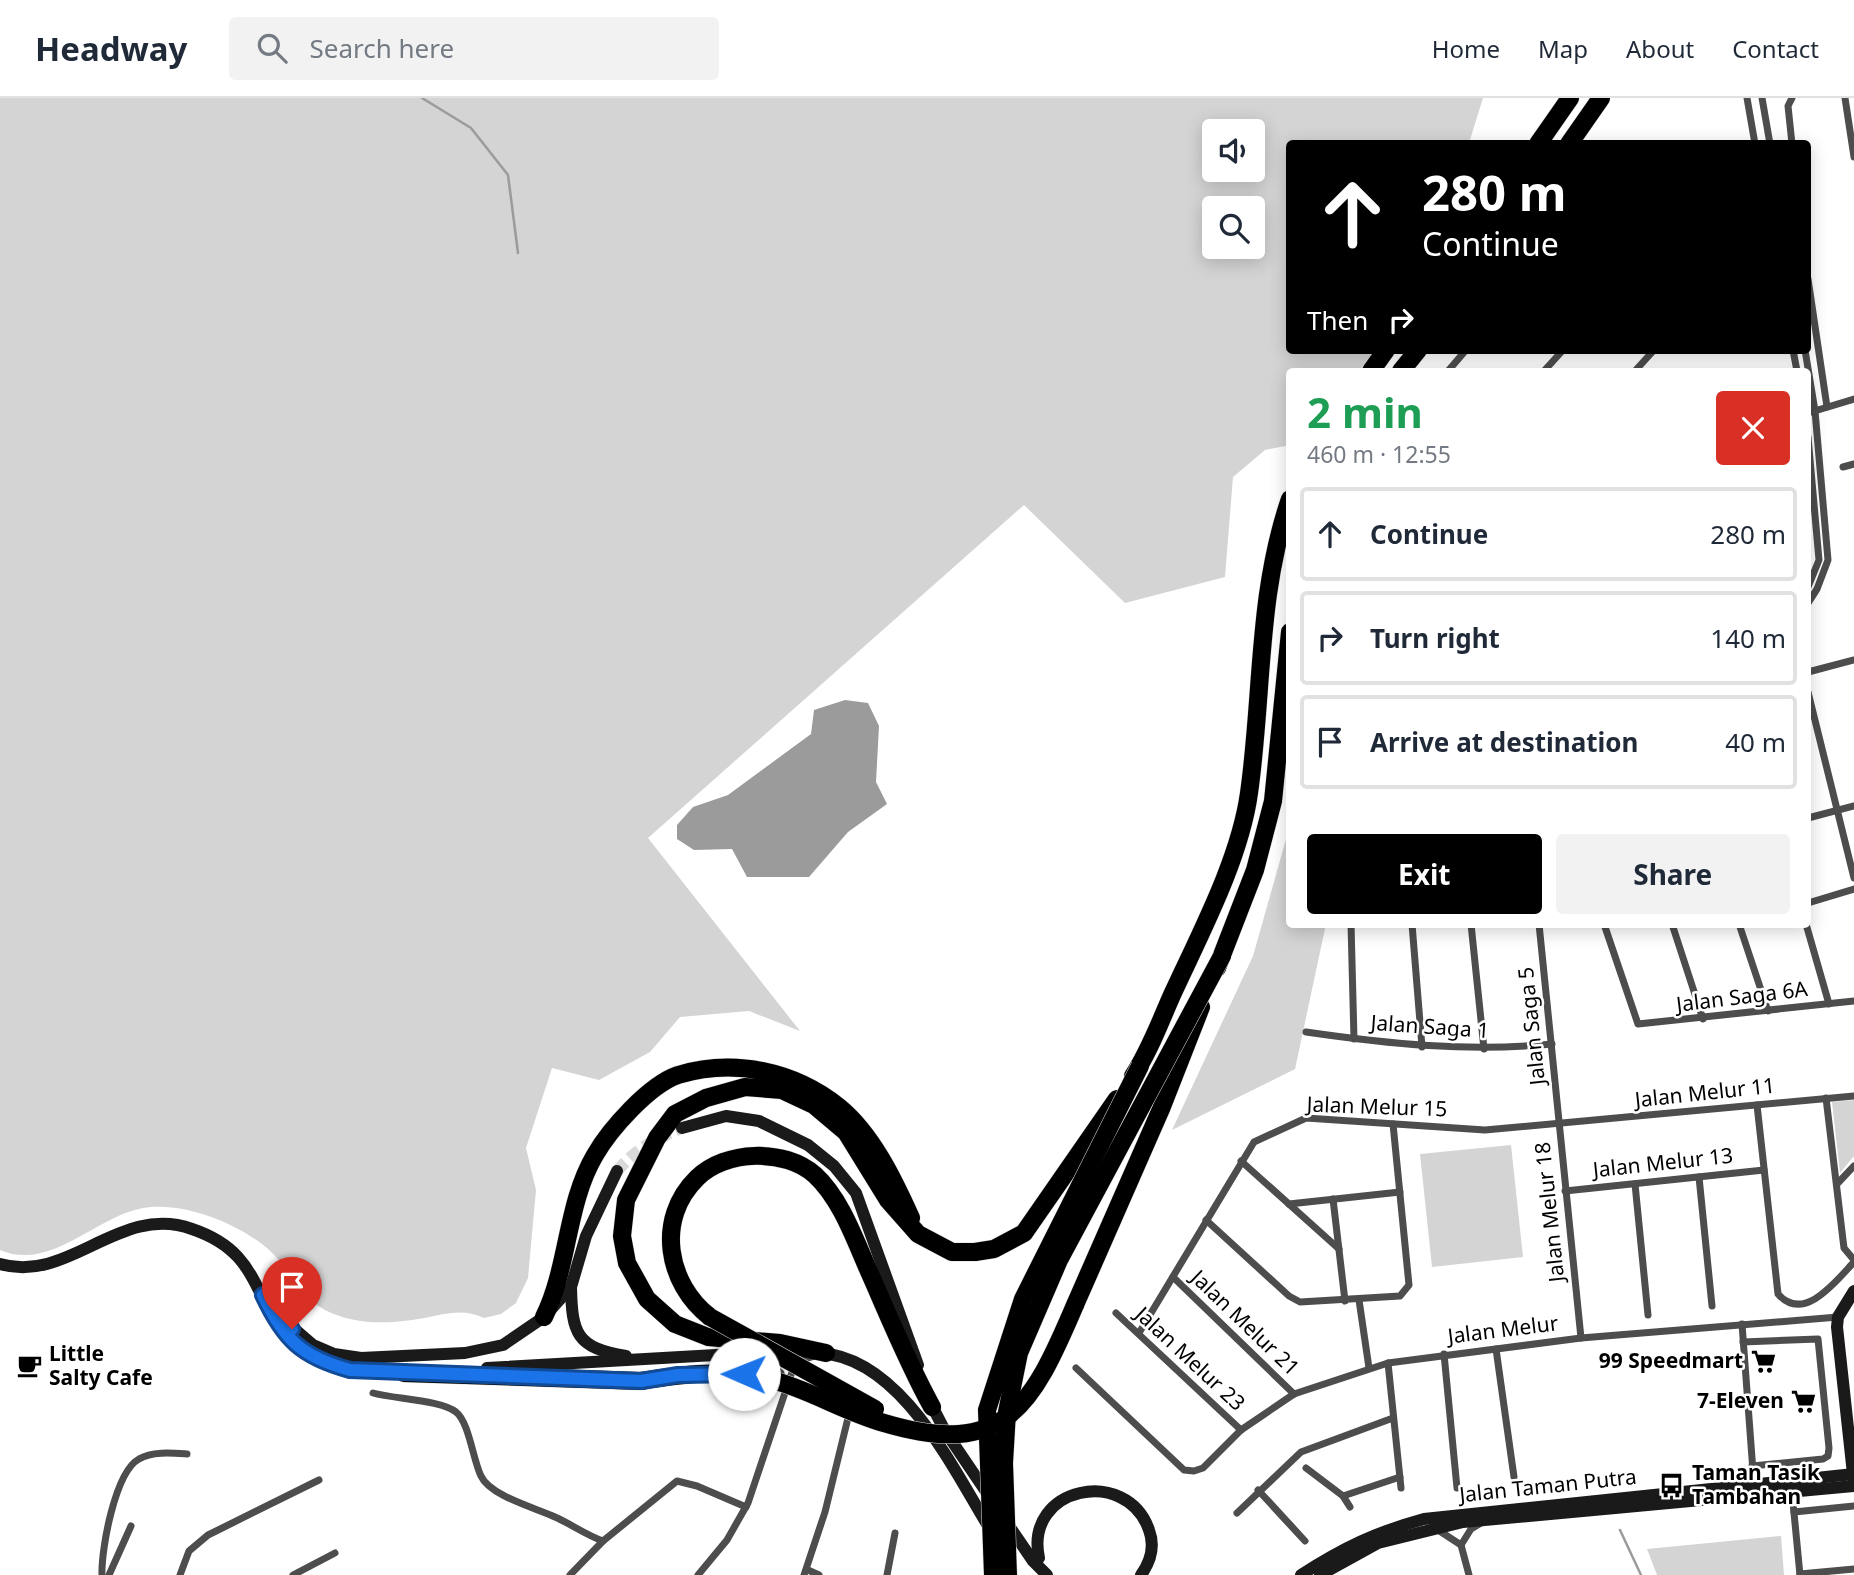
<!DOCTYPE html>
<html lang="en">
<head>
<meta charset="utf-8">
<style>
  body { margin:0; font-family:"Noto Sans",sans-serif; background:#f2f2f3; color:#1f2937; height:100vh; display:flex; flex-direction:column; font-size:26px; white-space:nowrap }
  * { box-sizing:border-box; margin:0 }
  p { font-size:23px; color:#747a83 }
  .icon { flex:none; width:38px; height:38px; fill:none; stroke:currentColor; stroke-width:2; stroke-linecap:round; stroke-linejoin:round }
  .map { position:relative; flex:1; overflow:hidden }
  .sheet { position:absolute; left:1286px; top:270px; width:525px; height:560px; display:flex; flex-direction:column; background:#fff; border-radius:7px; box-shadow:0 4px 18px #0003 }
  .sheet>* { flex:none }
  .guide { position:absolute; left:1286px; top:42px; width:525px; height:214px; border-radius:7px; box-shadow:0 4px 18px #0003; background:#000; color:#fff; overflow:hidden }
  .buttons { position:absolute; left:1202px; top:21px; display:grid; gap:14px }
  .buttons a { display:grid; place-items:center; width:63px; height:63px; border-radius:7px; background:#fff; box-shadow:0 4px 18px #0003; font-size:35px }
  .pin { position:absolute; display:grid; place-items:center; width:60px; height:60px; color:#fff; margin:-72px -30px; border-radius:50% 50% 50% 0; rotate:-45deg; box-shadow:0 0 7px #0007 }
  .pin .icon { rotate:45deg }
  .me { position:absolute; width:77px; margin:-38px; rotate:271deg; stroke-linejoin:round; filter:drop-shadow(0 0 5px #0008) }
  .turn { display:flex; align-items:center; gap:24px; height:147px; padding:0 21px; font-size:32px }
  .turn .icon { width:91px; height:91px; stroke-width:2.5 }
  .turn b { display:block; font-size:49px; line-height:60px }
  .then { display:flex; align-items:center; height:66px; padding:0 21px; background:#0003; gap:14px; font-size:26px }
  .round { display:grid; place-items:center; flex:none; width:74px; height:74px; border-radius:7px; background:#f2f2f3 }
  .overview { display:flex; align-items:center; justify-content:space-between; height:119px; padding:0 21px }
  h1 { font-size:42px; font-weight:700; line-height:52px; color:#1e9e55 }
  .button { display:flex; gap:14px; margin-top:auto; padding:14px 21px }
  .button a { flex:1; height:80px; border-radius:7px; background:#000; color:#fff; font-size:28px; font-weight:700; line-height:80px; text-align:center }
  .button a+a { background:#f2f2f3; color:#1f2937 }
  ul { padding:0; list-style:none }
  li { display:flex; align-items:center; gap:21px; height:94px; margin:0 14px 10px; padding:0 7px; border:4px solid #e0e1e3; border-radius:7px }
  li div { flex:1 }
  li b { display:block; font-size:26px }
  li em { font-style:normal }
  header { display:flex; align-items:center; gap:42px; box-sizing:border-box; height:98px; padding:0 35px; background:#fff; border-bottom:2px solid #e0e1e3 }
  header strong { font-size:33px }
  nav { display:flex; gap:38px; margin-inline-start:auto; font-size:24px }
  .search { width:490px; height:63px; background:#f2f2f3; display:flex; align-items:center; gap:18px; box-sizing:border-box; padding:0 24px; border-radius:7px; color:#747a83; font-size:26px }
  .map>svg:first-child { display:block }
  .green { fill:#d4d4d4; fill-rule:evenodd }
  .water { fill:#9b9b9b }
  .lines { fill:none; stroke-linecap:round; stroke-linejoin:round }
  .stream { stroke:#9b9b9b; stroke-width:2.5 }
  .secondary-tunnel { stroke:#d9d9d9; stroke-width:12; stroke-dasharray:12 6; stroke-linecap:butt }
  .highway-casing { stroke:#dbdbdb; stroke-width:19 }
  .street { stroke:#4d4d4d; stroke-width:7 }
  .secondary { stroke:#1a1a1a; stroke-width:12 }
  .highway { stroke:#000; stroke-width:18 }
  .highway-bridge-casing { stroke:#dbdbdb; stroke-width:19; stroke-linecap:butt }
  .highway-bridge { stroke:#000; stroke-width:18 }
  .route-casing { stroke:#114b97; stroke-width:18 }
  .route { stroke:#1a73e8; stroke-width:12 }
  .labels { text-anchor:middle; stroke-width:5; stroke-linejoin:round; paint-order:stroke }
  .street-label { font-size:21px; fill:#000; stroke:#fff }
  .poi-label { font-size:21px; font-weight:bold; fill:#000; stroke:#fff; text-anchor:start }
</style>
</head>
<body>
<header>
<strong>Headway</strong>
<div class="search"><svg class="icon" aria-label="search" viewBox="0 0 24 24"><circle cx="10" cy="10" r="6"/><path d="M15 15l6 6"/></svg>Search here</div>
<nav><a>Home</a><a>Map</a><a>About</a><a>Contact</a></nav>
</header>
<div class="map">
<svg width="1854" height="1477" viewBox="0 0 1854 1477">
  <rect width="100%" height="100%" fill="#fff"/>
  <g class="green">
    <path d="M0 0H1483L1469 45 1290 46V252H1375L1359 273H1290V347L1265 352 1233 379 1225 479 1125 505 1024 407 648 740 800 933 749 913 680 919 650 954 599 982 552 970 526 1050 536 1092 528 1180 516 1205 501 1216 484 1220C459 1208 438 1219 412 1222 381 1226 353 1226 325 1212 299 1198 288 1168 267 1150 237 1125 183 1103 143 1110 96 1118 51 1174 0 1152ZM1253 33V72H1214V33ZM1253 110V149H1214V110Z"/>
    <path d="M1290 727V826H1326L1295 971 1172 1032 1253 858Z"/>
    <path d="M1854 1002V1058L1840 1075 1832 1004Z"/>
    <path d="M1511 1047 1523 1159 1432 1169 1420 1056Z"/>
    <path d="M1781 1438 1784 1477H1657L1647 1451Z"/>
  </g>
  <path class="water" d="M845 602 868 605 879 628 876 684 887 706 848 734 809 779H747L732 751 694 752 677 741V727L693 709 728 697 811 636 814 612Z"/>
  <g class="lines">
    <g class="stream">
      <path d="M422 0 471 30 508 77 518 155"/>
      <path d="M1620 1432 1641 1477"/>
    </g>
    <path class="secondary-tunnel" d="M617 1073C636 1051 656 1040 682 1030"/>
    <defs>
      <g id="highway">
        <path d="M1538 46 1570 0"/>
        <path d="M1569 46 1601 0"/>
        <path d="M1371 273 1386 252"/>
        <path d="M1401 273 1418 252"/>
        <path d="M1217 870 1255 772 1273 703 1290 534"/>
        <path d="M1133 978C1149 954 1160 924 1172 897 1200 836 1240 761 1249 695 1263 597 1257 496 1290 401"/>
        <path d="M1075 1207 1161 1011 1201 909"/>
        <path d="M544 1219C569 1168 566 1106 595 1057 610 1031 649 987 678 977 734 960 794 973 839 1009 872 1036 894 1082 911 1120"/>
        <path d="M710 1219C667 1186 655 1121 697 1080 725 1052 785 1050 815 1077 840 1100 854 1139 867 1169 888 1216 907 1264 932 1309"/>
        <path d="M826 1255 780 1245 708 1239 675 1226 647 1201 627 1165 622 1138 626 1102 657 1040 675 1016 706 1000 745 989 782 992 814 1007 846 1034 888 1102 918 1136 952 1154H975L994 1151 1024 1135 1117 1001"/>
        <path d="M404 1275 641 1283"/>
      </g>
    </defs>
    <use href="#highway" class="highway-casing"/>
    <g class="street">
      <path d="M1747 0 1755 46"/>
      <path d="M1762 0 1770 46"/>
      <path d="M1845 0 1854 59"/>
      <path d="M1792 46 1788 8 1792 0"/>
      <path d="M1808 181 1827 309"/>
      <path d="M1793 252 1797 273"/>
      <path d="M1805 252 1815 313 1828 462 1817 491 1808 505"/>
      <path d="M1448 273 1466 252"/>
      <path d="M1544 273 1563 252"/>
      <path d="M1635 273 1654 252"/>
      <path d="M1808 315 1854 301"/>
      <path d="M1808 339 1819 462 1808 489"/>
      <path d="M1843 369 1854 366"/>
      <path d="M1808 574 1854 562"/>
      <path d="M1808 594 1854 780"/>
      <path d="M1808 720 1854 708"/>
      <path d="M1808 805 1854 791"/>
      <path d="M1351 826 1354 941"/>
      <path d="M1412 826 1422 949"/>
      <path d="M1471 826 1484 951"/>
      <path d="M1539 826 1581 1240"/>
      <path d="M1604 826 1638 926 1854 903"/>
      <path d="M1672 826 1703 921"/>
      <path d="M1739 826 1768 913"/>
      <path d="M1806 826 1829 906"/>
      <path d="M1306 934C1389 946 1468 954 1552 946"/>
      <path d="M1826 1000 1843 1142 1844 1150 1854 1162"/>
      <path d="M1757 1007 1778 1196C1804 1226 1837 1182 1854 1164"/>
      <path d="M1241 1063 1339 1151"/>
      <path d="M1699 1079 1712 1208"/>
      <path d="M1635 1086 1648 1217"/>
      <path d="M1837 1086 1854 1068"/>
      <path d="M1565 1093 1764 1072"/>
      <path d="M1333 1101 1345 1203"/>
      <path d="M1289 1106 1400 1094"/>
      <path d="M1206 1122 1289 1198 1300 1204 1400 1198 1409 1187 1393 1026"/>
      <path d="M1173 1179 1294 1296"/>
      <path d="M1359 1202 1369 1270"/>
      <path d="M1116 1215 1241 1332"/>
      <path d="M1742 1226 1754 1387"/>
      <path d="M1139 1235 1254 1044 1306 1020 1485 1032 1854 998"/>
      <path d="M1743 1244 1818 1241 1829 1350 1828 1358 1823 1361 1752 1368"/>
      <path d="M1496 1251 1514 1379"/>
      <path d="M1444 1256 1457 1390"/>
      <path d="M758 1257 781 1275 782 1283"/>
      <path d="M1388 1265 1401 1390"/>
      <path d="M1076 1270 1184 1372 1194 1373 1203 1370 1241 1332 1294 1296 1388 1265 1581 1240 1838 1219"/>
      <path d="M373 1295C394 1301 442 1302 456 1314 469 1324 473 1362 481 1378 490 1398 536 1410 555 1419 571 1426 586 1437 603 1443L677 1383 697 1388 746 1409"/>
      <path d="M1306 1370 1343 1398 1350 1409"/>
      <path d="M1258 1392 1305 1443"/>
      <path d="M1792 1394 1800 1477"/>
      <path d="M1343 1398 1400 1379"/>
      <path d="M1794 1414 1854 1408"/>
      <path d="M1237 1415 1301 1354 1393 1320"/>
      <path d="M1438 1432 1461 1447 1469 1477"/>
      <path d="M1461 1447 1471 1431 1481 1425"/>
      <path d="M808 1472 819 1477"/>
      <path d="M1800 1476 1854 1471"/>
      <path d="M102 1477C101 1452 115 1374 139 1361 152 1353 173 1355 187 1356"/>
      <path d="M109 1477 131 1428"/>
      <path d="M180 1477 189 1453 208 1437 319 1382"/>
      <path d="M293 1477 335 1455"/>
      <path d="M570 1477 603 1443"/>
      <path d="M698 1477 727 1442 748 1405 792 1274 805 1261 815 1258"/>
      <path d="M804 1477 825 1414 848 1320"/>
      <path d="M887 1477 895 1435"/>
    </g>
    <g class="secondary">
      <path d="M682 1030 726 1018 759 1023 808 1047 834 1068 856 1095 918 1267"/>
      <path d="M0 1166C70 1186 119 1105 192 1131 260 1154 251 1198 290 1243 317 1274 372 1277 410 1275"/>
      <path d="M571 1189C572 1235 576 1250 626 1258"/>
      <path d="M284 1222 313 1247 334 1256 361 1260 465 1255 503 1247 544 1219 571 1189 586 1138 617 1073"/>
      <path d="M819 1255C901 1259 953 1371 990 1431"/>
      <path d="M487 1270 770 1254"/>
      <path d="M930 1304 945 1333 989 1398"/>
      <path d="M1854 1385 1837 1229 1838 1219 1854 1193"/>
      <path d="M1007 1425 1033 1463 1047 1477"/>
      <path d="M1039 1460C1024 1388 1127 1368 1149 1432 1155 1448 1151 1463 1141 1477"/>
      <path d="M1301 1477C1343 1450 1376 1434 1424 1421L1854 1376"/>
      <path d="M1320 1477 1378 1445 1463 1424 1854 1388"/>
    </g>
    <use href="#highway" class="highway"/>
    <defs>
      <g id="highway-bridge">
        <path d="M710 1219 875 1311"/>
        <path d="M641 1283C684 1276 726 1271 769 1281 809 1291 844 1314 884 1325 1005 1361 1032 1308 1075 1207"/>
        <path d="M993 1477 987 1312 1023 1201 1140 968"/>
        <path d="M1008 1477 1004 1365 1007 1314 1019 1255 1059 1162 1222 858"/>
      </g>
    </defs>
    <use href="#highway-bridge" class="highway-bridge-casing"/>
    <use href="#highway-bridge" class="highway-bridge"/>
  </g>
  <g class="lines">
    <defs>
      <path id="route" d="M292 1231 263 1197C284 1242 302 1259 350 1272L641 1283 678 1277 744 1276"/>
    </defs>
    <use href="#route" class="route-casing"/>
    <use href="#route" class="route"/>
  </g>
  <defs>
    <symbol id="supermarket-bare" viewBox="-9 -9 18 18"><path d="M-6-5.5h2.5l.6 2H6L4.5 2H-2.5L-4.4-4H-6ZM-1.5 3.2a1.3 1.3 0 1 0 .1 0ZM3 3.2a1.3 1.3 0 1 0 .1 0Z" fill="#000" stroke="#fff" stroke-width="2.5" paint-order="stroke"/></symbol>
    <symbol id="cafe-bare" viewBox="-9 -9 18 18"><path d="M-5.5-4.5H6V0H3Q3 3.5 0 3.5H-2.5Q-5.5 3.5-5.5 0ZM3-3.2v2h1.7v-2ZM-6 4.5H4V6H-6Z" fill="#000" stroke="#fff" stroke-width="2.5" paint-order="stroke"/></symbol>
    <symbol id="bus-bare" viewBox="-9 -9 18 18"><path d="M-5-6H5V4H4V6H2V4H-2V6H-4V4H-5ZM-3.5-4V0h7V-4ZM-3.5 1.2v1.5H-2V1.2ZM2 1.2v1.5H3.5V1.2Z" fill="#000" stroke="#fff" stroke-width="2.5" paint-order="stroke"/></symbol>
  </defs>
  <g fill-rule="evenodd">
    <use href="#supermarket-bare" x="1746" y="1246" width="35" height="35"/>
    <use href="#cafe-bare" x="12" y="1250" width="35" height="35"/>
    <use href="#supermarket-bare" x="1786" y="1286" width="35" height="35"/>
    <use href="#bus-bare" x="1654" y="1370" width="35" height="35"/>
  </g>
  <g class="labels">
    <g class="street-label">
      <text transform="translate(1742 899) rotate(-7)" y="7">Jalan Saga 6A</text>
      <text transform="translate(1532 928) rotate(-96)" y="7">Jalan Saga 5</text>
      <text transform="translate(1430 929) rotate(4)" y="7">Jalan Saga 1</text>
      <text transform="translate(1705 995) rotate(-6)" y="7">Jalan Melur 11</text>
      <text transform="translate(1377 1009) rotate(2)" y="7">Jalan Melur 15</text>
      <text transform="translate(1663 1065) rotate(-6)" y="7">Jalan Melur 13</text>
      <text transform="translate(1550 1114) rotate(-96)" y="7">Jalan Melur 18</text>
      <text transform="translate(1245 1225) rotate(44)" y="7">Jalan Melur 21</text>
      <text transform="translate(1503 1232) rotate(-7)" y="7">Jalan Melur</text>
      <text transform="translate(1190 1261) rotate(43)" y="7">Jalan Melur 23</text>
      <text transform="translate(1548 1388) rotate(-6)" y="7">Jalan Taman Putra</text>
    </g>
    <g class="poi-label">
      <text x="49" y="1263">Little<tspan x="49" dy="24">Salty Cafe</tspan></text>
      <text x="1743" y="1270" text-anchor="end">99 Speedmart</text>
      <text x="1784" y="1310" text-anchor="end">7-Eleven</text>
      <text x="1692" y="1382">Taman Tasik<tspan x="1692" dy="24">Tambahan</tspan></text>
    </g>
  </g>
</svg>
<div class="buttons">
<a><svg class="icon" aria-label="sound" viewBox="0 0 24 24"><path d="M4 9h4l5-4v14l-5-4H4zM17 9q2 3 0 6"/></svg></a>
<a><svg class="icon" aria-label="search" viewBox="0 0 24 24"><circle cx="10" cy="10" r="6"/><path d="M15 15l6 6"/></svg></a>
</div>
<div class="pin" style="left:292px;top:1231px;background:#d93025"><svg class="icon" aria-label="arrive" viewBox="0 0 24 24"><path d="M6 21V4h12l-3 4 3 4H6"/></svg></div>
<svg class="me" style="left:744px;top:1276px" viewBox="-20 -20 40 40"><circle r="19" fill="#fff"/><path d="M0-13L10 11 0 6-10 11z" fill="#1a73e8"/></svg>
<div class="guide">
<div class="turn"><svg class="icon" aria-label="ahead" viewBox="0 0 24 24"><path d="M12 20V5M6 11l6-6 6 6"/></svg><div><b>280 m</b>Continue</div></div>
<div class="then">Then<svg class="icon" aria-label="right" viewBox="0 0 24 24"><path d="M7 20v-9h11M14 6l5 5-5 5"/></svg></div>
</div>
<section class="sheet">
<div class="overview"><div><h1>2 min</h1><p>460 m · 12:55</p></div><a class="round" style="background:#d93025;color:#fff"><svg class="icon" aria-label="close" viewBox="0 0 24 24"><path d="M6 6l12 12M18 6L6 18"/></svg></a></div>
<ul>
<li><svg class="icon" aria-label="ahead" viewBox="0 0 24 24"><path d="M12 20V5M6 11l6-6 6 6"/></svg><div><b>Continue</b></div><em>280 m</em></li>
<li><svg class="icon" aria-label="right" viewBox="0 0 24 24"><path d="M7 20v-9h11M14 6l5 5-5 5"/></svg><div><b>Turn right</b></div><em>140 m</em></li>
<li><svg class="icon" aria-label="arrive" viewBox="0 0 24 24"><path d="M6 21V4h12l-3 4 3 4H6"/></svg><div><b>Arrive at destination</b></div><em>40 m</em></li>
</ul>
<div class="button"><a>Exit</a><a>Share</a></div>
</section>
</div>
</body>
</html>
